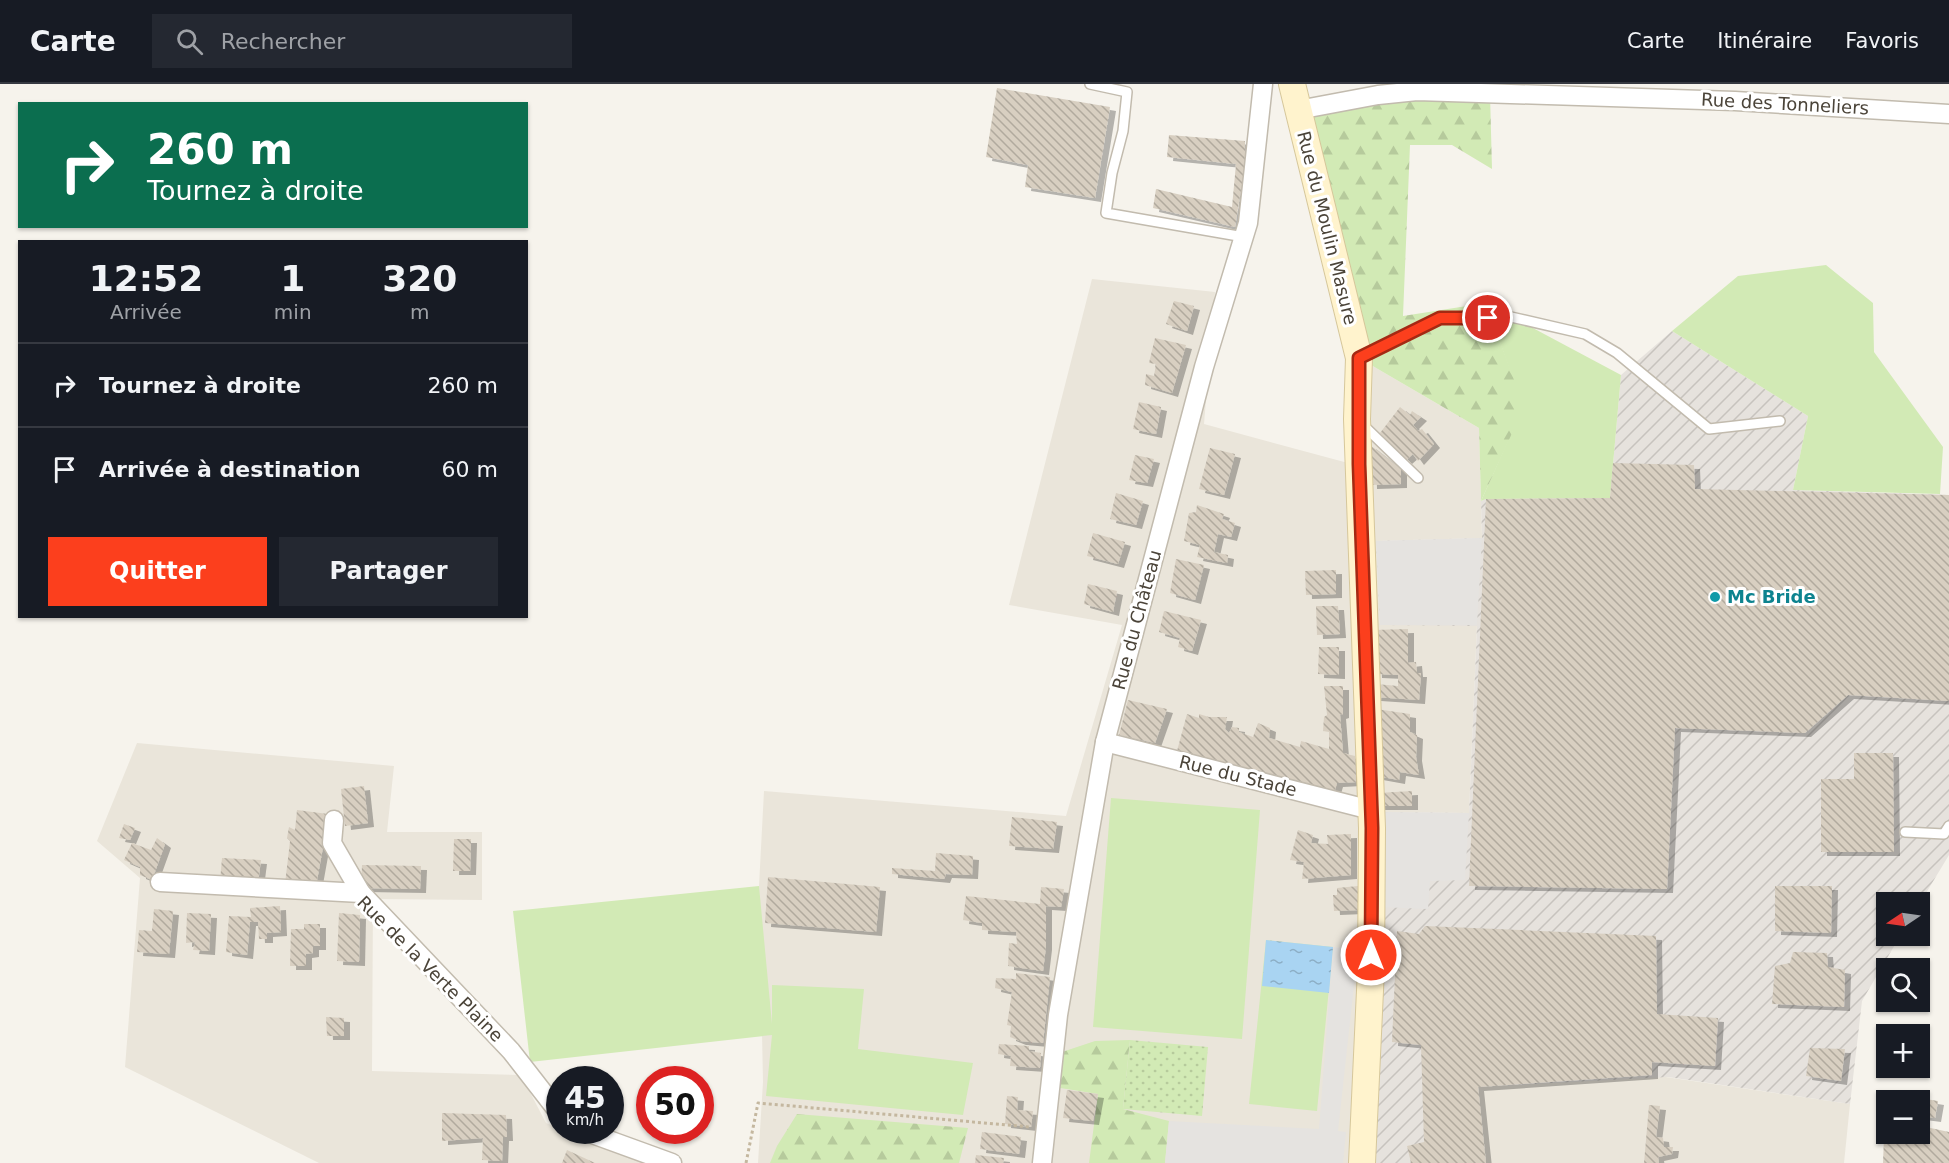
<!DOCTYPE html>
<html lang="fr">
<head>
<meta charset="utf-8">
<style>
  body { margin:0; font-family:"DejaVu Sans",sans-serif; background:#242831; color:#f1f3f6; height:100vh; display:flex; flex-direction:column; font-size:22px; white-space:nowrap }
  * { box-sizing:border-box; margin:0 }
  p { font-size:20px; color:#9ea1a6 }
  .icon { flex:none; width:33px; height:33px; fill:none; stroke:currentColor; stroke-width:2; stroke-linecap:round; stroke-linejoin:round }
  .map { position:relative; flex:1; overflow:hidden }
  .drawer { position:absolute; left:18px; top:156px; width:510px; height:378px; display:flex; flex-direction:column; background:#171b24; border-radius:0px; box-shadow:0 2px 4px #0004 }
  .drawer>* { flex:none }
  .guide { position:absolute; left:18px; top:18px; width:510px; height:126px; border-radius:0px; box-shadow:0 2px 4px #0004; background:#0b6e4f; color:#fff; overflow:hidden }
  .needle { width:39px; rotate:257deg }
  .buttons { position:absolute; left:1876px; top:808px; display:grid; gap:12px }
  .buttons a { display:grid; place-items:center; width:54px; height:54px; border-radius:0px; background:#171b24; box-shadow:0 2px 4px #0004; font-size:30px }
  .speed { position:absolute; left:546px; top:982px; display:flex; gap:12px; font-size:30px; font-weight:700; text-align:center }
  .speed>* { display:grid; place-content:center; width:78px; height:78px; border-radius:50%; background:#171b24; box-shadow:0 2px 4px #0004; line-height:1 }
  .speed small { font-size:15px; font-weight:400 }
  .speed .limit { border:9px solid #d22; background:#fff; color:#111 }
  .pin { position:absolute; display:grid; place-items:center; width:51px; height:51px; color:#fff; margin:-26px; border:3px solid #fff; border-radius:50%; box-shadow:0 2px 6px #0007 }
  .me { position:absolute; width:66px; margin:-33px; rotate:0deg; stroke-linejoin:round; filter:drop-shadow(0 0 4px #0008) }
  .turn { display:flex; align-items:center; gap:21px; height:126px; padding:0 30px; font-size:27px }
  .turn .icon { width:78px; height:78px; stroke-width:2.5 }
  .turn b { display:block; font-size:42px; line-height:51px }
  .eta { display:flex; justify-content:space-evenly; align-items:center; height:102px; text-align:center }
  .eta b { font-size:36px; font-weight:700; line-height:42px }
  .action { display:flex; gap:12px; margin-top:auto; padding:12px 30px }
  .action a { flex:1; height:69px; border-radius:0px; background:#fc3f1d; color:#fff; font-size:24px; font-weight:700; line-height:69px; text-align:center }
  .action a+a { background:#242831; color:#f1f3f6 }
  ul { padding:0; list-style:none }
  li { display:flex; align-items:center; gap:18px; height:84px; padding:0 30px; border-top:2px solid #363941 }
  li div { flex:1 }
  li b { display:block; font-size:22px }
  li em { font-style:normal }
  header { display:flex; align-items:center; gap:36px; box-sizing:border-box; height:84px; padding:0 30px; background:#171b24; border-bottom:2px solid #363941 }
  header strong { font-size:28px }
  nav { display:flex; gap:33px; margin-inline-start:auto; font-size:21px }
  .search { width:420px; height:54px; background:#242831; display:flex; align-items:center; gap:15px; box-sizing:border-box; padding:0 21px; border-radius:0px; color:#9ea1a6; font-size:22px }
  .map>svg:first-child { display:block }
  .residential { fill:#eae5da }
  .industrial { fill:url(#industrial-furrows) }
  .green { fill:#d2eab5 }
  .forest { fill:url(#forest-firs) }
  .park { fill:url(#park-dots) }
  .parking { fill:#e5e3e0 }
  .water { fill:url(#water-ripples) }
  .building { fill:url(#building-back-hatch); filter:url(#shadow) }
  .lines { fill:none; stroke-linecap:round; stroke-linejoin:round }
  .service-casing { stroke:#c2bbae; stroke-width:12 }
  .minor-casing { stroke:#c2bbae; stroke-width:21 }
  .secondary-casing { stroke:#d6c79b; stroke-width:28 }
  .path { stroke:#c4b79f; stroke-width:3; stroke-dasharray:3 3; stroke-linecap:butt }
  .service { stroke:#fff; stroke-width:9 }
  .minor { stroke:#fff; stroke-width:18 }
  .secondary { stroke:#fff3cd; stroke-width:26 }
  .route-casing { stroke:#a42913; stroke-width:15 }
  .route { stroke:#fc3f1d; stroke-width:10 }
  .culture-dot { fill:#0f9aa8; stroke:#fff; stroke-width:2 }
  .labels { text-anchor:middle; stroke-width:6; stroke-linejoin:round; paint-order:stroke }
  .street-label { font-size:18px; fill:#4b4439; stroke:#fff }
  .culture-label { font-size:18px; font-weight:bold; fill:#0d838f; stroke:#fff; text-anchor:start }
</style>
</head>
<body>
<header>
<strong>Carte</strong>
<div class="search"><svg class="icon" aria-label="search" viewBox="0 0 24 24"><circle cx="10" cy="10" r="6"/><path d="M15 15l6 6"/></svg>Rechercher</div>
<nav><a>Carte</a><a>Itinéraire</a><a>Favoris</a></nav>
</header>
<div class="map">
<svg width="1949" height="1079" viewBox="0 0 1949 1079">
  <defs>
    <pattern id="industrial-furrows" width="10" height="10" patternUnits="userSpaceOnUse" patternTransform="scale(1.5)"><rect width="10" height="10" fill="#e6e2dd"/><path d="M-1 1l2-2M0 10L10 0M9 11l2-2" fill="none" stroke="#c7c3be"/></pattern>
    <pattern id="forest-firs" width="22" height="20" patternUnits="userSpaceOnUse" patternTransform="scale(1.5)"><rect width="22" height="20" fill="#d2eab5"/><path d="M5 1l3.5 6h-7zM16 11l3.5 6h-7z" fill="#b6ca9c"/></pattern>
    <pattern id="park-dots" width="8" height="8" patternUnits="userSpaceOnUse" patternTransform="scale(1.5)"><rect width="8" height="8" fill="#d2eab5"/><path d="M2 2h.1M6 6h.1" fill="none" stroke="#b6ca9c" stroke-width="1.8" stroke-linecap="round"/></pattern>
    <pattern id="water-ripples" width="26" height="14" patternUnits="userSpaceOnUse" patternTransform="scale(1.5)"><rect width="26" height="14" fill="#a9d4f2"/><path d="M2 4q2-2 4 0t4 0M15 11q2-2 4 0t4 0" fill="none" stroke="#8caec5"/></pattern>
    <pattern id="building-back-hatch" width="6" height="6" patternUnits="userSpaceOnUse" patternTransform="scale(1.5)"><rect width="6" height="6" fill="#d8cfc1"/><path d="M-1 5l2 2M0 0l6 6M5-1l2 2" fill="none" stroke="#b1aa9e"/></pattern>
    <filter id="shadow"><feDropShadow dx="6" dy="4" stdDeviation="0" flood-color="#0004"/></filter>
  </defs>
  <rect width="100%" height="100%" fill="#f6f3ec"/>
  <g class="residential">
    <path d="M1092 195 1215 208 1204 340 1348 379 1359 274 1479 344 1482 454 1376 457 1380 541H1477L1469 729 1380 728 1364 1079H758L763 998 759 802 764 707 1066 732 1122 541 1009 521Z"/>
    <path d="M137 659 394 682 387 748H482V816L373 815 372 987 521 991 546 1039 559 1044 560 1047H567L652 1079H319L125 983 140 794 97 757Z"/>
    <path d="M1652 991 1850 1020 1844 1079H1486L1478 1003Z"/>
  </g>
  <path class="industrial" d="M1672 247 1808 332 1793 406 1949 411V771L1920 819H1887V852H1900L1862 917 1850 1020 1668 993 1478 1003 1486 1079H1368L1379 728 1469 729 1477 542 1380 541 1376 457 1482 454 1481 417 1486 415 1610 414 1621 291Z"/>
  <g class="green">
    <path d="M1826 181 1873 219 1874 268 1943 363 1940 410 1793 406 1808 332 1672 247 1738 192Z"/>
    <path d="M1486 219 1621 291 1610 414 1486 415 1481 417 1523 323Z"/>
    <path d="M1111 714 1260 726 1242 955 1093 943Z"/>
    <path d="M759 802 772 940V901L864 905 858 965 973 979 963 1031 766 1012 772 951 530 978 513 827Z"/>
    <path d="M1266 856 1333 863 1317 1027 1249 1020Z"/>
  </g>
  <g class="forest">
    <path d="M1490 10 1492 85 1452 61H1410L1403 232 1486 219 1524 323 1481 417 1479 344 1359 274 1298 26Z"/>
    <path d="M1130 956 1123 1025 1169 1037 1165 1079H1089L1098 1010 1054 1003 1059 969 1095 957Z"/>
    <path d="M797 1030 968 1044 959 1079H770L777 1062Z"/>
  </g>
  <path class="park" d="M1130 956 1208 963 1202 1032 1123 1025Z"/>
  <g class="parking">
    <path d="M1482 454 1477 541H1380L1376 457Z"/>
    <path d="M1379 728 1469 729 1465 796 1430 797 1428 825 1379 823Z"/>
    <path d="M1333 863 1358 865 1338 1047 1346 1048 1343 1079H1165L1169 1037 1319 1045Z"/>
  </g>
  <path class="water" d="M1266 856 1333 863 1329 909 1262 902Z"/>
  <g class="building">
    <path d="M997 4 1110 23 1095 114 1025 103 1028 81 986 73Z"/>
    <path d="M1169 51 1245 57V81L1235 143 1153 124 1156 105 1232 123 1236 80 1167 73Z"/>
    <path d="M1174 217 1194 222 1187 247 1166 240Z"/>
    <path d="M1155 254 1186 261 1172 309 1145 301 1146 290 1154 292 1156 280 1149 279Z"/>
    <path d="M1139 318 1161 323 1156 350 1133 345Z"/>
    <path d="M1400 323 1410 331 1412 327 1421 333 1413 341 1418 347 1422 345 1434 360 1418 377 1413 370 1406 376 1380 349Z"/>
    <path d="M1370 361 1401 385V400L1371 401Z"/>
    <path d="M1210 364 1235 370 1224 411 1199 405Z"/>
    <path d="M1135 371 1154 375 1147 399 1129 396Z"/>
    <path d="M1613 379 1694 381 1695 405 1949 411V617L1848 611 1805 649 1675 644 1667 805 1469 802 1486 415 1610 414Z"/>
    <path d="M1116 409 1143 417 1136 441 1110 435Z"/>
    <path d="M1197 421 1224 430 1222 435 1235 439 1231 453 1218 450 1214 468 1228 471 1227 479 1197 473 1200 461 1184 457 1189 429 1196 428Z"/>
    <path d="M1093 449 1125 458 1118 480 1087 472Z"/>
    <path d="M1176 475 1204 481 1195 516 1170 509Z"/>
    <path d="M1336 486V510L1306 511 1305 487Z"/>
    <path d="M1088 500 1117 507 1113 528 1084 520Z"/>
    <path d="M1316 522H1338L1340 550 1317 551Z"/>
    <path d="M1164 527 1201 536 1192 567 1178 563 1180 554 1159 548Z"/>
    <path d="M1408 545V579L1416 578 1417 589H1421L1419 616 1375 613 1376 600 1398 602V591L1376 590 1374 546Z"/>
    <path d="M1319 563H1339V591L1318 590Z"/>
    <path d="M1324 602H1343V630L1340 631 1343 669 1355 672 1356 698 1337 699 1334 709 1177 667 1187 630 1199 634V630L1209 633H1227L1225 645 1229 649 1232 643 1239 644V648L1253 653 1258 639 1270 644 1269 654 1300 663 1301 657 1329 665V648L1323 647 1324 633 1327 631Z"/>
    <path d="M1128 616 1167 625 1155 659 1119 651Z"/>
    <path d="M1376 625 1410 630V648L1417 651 1416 673 1419 691 1400 688 1399 696 1377 692Z"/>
    <path d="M1854 669H1893L1894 768H1821V695H1854Z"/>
    <path d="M364 702 368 739 345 742 341 705Z"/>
    <path d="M1412 707V722H1379L1378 709Z"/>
    <path d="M297 726 328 730 327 762 323 763 316 802 285 800 290 757 287 754 289 743 295 746Z"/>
    <path d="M1012 733 1057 738 1053 765 1009 762Z"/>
    <path d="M124 740 135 744 130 756 119 754Z"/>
    <path d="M1298 746 1313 751 1311 759 1328 760 1327 751 1351 750V791L1302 795 1304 778 1290 776Z"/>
    <path d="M157 754 165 760 152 796 140 791V783L124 776 132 759 151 766Z"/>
    <path d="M454 755H471L470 787H453Z"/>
    <path d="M936 769 973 772 972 791 946 790 944 795 892 790V784L935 787Z"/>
    <path d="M222 774 261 776 258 799 220 797Z"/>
    <path d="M362 781 421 782 420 805 361 804Z"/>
    <path d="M768 793 880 803 876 848 765 839Z"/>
    <path d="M1358 802V826L1334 827 1333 811H1337V804Z"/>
    <path d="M1775 802H1832L1831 849 1775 847Z"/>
    <path d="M1041 803 1064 805 1061 823 1046 822V862L1043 887 1008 882 1009 859 1017 860 1016 848 982 846V839L963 836 966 812 1040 820Z"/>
    <path d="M280 822 281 848 267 849V855H259L258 838H250L247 871 226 868 229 832 251 833 250 824Z"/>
    <path d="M154 825 173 827 169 870 137 868 139 846 152 847Z"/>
    <path d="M187 829 211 830 209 867 193 866 195 858 186 859Z"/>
    <path d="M339 829 360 831 359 878 337 877Z"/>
    <path d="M304 840H320V862H313V869L306 870V882H290L291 845H304Z"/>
    <path d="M1425 842 1656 852 1657 930 1718 934 1715 982 1652 978V991L1478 1003 1486 1079H1411L1407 1062 1424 1058 1421 961 1392 958 1397 847 1419 850Z"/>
    <path d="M1793 868 1827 869 1828 883 1845 886 1844 923 1772 920 1775 882 1790 879Z"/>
    <path d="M1016 889 1050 893 1043 959 1020 957 1010 953 1011 942 1007 941 1012 908 995 904 996 894 1016 895Z"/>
    <path d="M326 933 344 934V952H327Z"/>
    <path d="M999 960 1029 962V967L1041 969 1040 984 1010 982 1011 972 998 970Z"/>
    <path d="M1810 964 1845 965 1841 997 1806 992Z"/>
    <path d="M1067 1006 1098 1010 1093 1037 1063 1034Z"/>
    <path d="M1900 1011 1938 1017 1935 1034 1920 1032V1017H1899Z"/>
    <path d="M1007 1012 1018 1013 1017 1026 1033 1027 1031 1043 1005 1040Z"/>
    <path d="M1649 1021 1660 1022 1656 1053 1663 1054 1664 1063H1673L1672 1070 1658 1073 1659 1079H1644Z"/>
    <path d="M442 1029 506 1031 507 1053H503L502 1077 482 1076 483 1054 442 1057Z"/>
    <path d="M1926 1043 1949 1048V1079H1883L1884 1052 1921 1058Z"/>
    <path d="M982 1048 1021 1053 1019 1070 980 1065Z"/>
    <path d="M567 1066 595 1079H562Z"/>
    <path d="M976 1071 1004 1074 1003 1079H975Z"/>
  </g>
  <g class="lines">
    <defs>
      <g id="service">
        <path d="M1090 0 1127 8 1123 47 1112 89 1106 129 1244 153"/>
        <path d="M1361 273 1440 234 1511 233 1585 250 1617 269 1709 345 1780 337"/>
        <path d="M1361 339 1418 394"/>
        <path d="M1905 748 1944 750 1949 742"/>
      </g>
      <g id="minor">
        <path d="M1298 26 1378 11 1417 7 1735 17 1949 30"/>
        <path d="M1105 658 1371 726"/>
        <path d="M334 736 332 759 361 809"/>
        <path d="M160 798 361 809 511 967 560 1030"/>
        <path d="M584 1047 672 1079"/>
        <path d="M1042 1079 1058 931 1105 658 1204 283 1248 139 1263 0"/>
      </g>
      <path id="secondary" d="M1292 0 1359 274 1357 335 1372 744 1371 885 1362 1079"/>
    </defs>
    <use href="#service" class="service-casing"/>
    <use href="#minor" class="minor-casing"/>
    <use href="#secondary" class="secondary-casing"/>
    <path class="path" d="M746 1079 758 1019 1030 1043"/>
    <use href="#service" class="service"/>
    <use href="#minor" class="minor"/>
    <use href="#secondary" class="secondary"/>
  </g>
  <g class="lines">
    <defs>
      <path id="route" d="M1371 871 1372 744 1359 380V274L1440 234H1488"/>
    </defs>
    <use href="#route" class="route-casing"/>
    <use href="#route" class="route"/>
  </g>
  <circle class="culture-dot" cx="1715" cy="513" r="6"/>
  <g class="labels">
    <g class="street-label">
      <text transform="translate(1785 20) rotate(3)" y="6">Rue des Tonneliers</text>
      <text transform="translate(1327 144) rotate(76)" y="6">Rue du Moulin Masure</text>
      <text transform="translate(1137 536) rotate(-75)" y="6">Rue du Château</text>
      <text transform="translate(1238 692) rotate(14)" y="6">Rue du Stade</text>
      <text transform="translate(430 885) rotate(45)" y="6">Rue de la Verte Plaine</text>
    </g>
    <g class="culture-label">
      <text x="1727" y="519">Mc Bride</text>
    </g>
  </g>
</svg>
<div class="buttons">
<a><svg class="needle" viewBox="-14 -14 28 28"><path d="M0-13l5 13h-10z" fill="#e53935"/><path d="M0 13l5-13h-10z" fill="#9ea1a6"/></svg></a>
<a><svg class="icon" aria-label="search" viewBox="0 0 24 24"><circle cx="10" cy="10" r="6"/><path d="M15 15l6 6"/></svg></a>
<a>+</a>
<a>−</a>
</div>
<div class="speed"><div>45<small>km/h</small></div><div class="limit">50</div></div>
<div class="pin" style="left:1488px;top:234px;background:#d93025"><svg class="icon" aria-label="arrive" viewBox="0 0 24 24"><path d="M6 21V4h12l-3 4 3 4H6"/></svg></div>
<svg class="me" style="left:1371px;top:871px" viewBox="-20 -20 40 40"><circle r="17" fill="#fc3f1d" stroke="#fff" stroke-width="3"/><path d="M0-11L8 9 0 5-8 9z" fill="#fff"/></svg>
<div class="guide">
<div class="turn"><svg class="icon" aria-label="right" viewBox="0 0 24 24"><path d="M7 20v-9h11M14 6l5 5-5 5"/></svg><div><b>260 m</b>Tournez à droite</div></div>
</div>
<section class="drawer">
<div class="eta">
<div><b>12:52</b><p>Arrivée</p></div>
<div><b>1</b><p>min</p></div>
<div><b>320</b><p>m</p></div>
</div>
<ul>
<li><svg class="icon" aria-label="right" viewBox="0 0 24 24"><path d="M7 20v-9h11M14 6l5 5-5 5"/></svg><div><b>Tournez à droite</b></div><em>260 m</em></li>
<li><svg class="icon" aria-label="arrive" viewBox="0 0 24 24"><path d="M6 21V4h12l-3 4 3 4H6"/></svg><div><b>Arrivée à destination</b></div><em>60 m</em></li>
</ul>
<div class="action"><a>Quitter</a><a>Partager</a></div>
</section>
</div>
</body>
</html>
